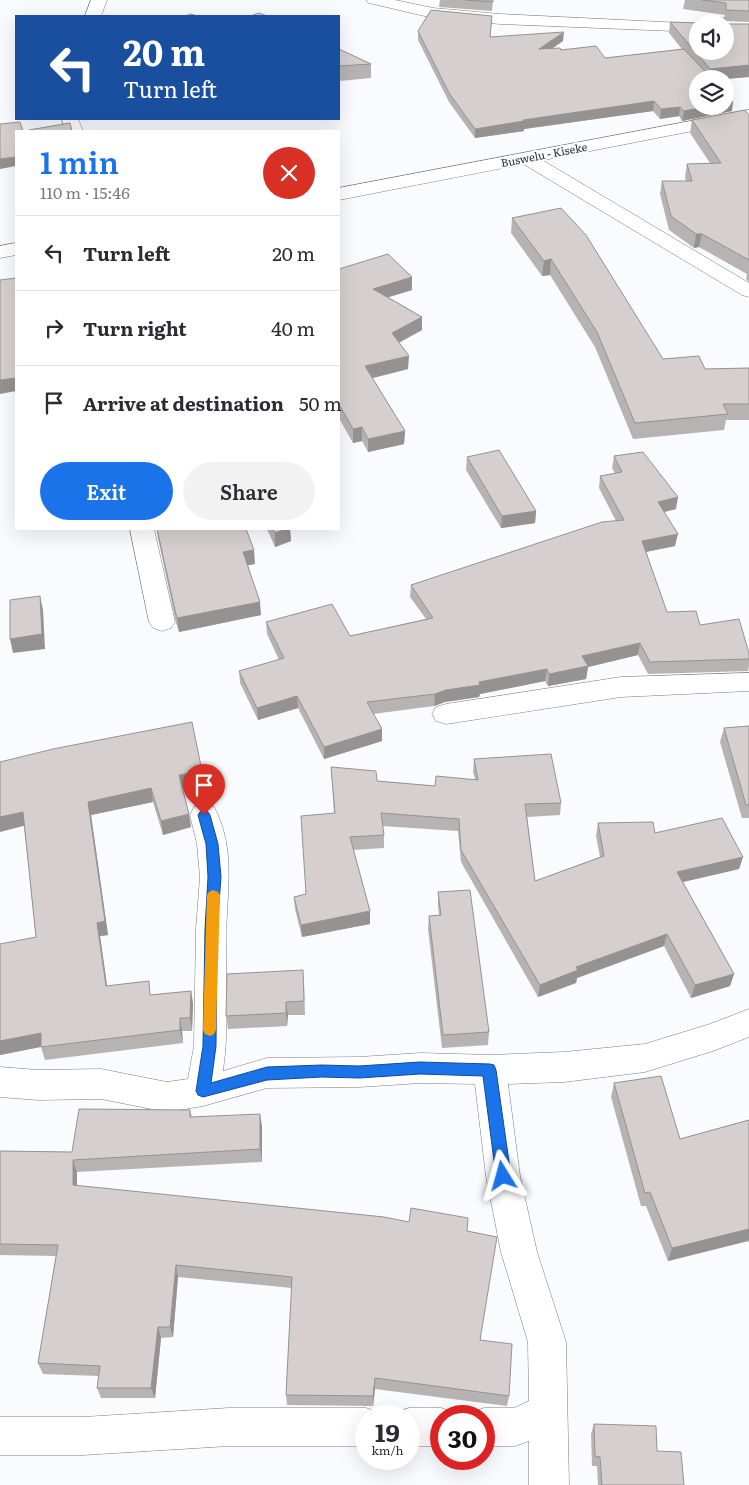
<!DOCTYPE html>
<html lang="en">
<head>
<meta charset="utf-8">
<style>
  body { margin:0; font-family:Literata,serif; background:#f2f2f3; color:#2b2b33; height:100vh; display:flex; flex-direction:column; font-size:19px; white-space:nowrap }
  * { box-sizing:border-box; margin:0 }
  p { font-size:16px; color:#7c7c81 }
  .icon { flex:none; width:28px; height:28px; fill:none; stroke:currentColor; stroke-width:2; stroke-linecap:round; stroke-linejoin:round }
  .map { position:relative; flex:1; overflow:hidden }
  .drawer { position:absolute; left:15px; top:130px; width:325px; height:400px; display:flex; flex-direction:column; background:#fff; border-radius:0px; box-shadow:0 5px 20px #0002 }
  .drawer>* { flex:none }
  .banner { position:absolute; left:15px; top:15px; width:325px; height:105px; border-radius:0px; box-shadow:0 5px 20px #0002; background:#1a4fa0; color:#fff; overflow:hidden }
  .fabs { position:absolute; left:689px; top:15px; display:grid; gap:10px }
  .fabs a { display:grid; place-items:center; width:45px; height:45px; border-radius:50%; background:#fff; box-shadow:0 5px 20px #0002; font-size:25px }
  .speed { position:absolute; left:355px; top:1405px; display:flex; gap:10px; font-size:25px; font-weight:700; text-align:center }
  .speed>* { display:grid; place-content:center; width:65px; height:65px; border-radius:50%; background:#fff; box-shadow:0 5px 20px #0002; line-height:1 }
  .speed small { font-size:12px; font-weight:400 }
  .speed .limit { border:8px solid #d22; background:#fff; color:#111 }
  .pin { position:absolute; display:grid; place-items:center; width:42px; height:42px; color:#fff; margin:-51px -21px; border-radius:50% 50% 50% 0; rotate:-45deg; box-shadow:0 0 5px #0007 }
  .pin .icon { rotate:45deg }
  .me { position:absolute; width:55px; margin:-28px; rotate:352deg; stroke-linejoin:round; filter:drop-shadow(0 0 4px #0008) }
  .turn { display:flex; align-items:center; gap:18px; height:105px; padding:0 25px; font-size:22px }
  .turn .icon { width:65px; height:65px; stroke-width:2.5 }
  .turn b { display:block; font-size:35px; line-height:42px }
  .round { display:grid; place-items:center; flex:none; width:52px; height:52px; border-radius:26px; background:#f2f2f3 }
  .headline { display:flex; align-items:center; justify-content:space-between; height:85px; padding:0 25px }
  h1 { font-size:30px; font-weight:600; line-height:38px; color:#1a73e8 }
  .button { display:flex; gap:10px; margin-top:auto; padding:10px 25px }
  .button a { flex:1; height:58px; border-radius:30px; background:#1a73e8; color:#fff; font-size:20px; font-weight:600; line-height:58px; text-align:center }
  .button a+a { background:#f2f2f3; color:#2b2b33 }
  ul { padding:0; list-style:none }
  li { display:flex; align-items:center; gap:15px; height:75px; padding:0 25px; border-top:1px solid #e1e1e2 }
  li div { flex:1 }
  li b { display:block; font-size:19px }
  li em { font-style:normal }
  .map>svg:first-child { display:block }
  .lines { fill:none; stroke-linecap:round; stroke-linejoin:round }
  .street-casing { stroke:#7a7b7f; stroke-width:1 }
  .secondary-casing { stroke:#7a7b7f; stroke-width:1 }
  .street { fill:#fff; fill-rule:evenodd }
  .secondary { fill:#fff; fill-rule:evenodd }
  .wall { fill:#b7b3b2 }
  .shaded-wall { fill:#959291 }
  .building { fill:#d5d0cf; stroke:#959291; fill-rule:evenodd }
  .route { fill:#1a73e8; stroke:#114b97 }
  .slow { fill:#f59e0b }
  .labels { text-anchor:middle; stroke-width:4; stroke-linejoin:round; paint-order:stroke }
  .far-street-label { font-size:11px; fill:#2d2d2f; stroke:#f9fbff }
</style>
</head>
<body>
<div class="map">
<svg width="749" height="1485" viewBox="0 0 749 1485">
  <rect width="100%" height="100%" fill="#f9fbff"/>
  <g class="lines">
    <defs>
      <g id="street">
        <path d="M91 0H107L101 16H85Z"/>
        <path d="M62 119H78L83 131H65Z"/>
        <path d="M526 153 532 154 749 283V297L742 295 520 162 517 158 520 154Z"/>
        <path d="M130 529H154L175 622 171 628 162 631 153 628 149 622Z"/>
        <path d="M749 673V691L621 697 446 724 436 721 432 714 436 707 446 704 621 677Z"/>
        <path d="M204 804 214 807C237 849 226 896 226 942 226 985 229 1028 223 1071L267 1058 359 1057 421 1053 490 1055 564 1052 645 1044 710 1024 749 1009V1037L713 1051 645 1072 564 1082 508 1084 520 1176 537 1252 566 1342 569 1485H529V1441L515 1446H484V1416H469L470 1413 484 1408H514L529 1401 528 1342 501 1252 486 1176 475 1084 421 1083 359 1087 267 1088 203 1106 167 1112 101 1099 38 1100 0 1097V1067L38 1070 101 1069 167 1082 188 1079 194 1046 196 929 200 877 197 844 190 815 194 807Z"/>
        <path d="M229 1408H366L380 1413 381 1416H366V1446H229L83 1455H0V1417H83Z"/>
        <path d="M409 1408H441L455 1413 456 1416H441V1446H409V1416H394L395 1413Z"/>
      </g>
      <g id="secondary">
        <path d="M366 0H395L433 8 500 14 704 24H698V32L500 24 433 18 369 3Z"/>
        <path d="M749 110V120L339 200V188Z"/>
        <path d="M16 243V255L0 258V246Z"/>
      </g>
    </defs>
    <use href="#street" class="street-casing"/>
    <use href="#secondary" class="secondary-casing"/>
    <use href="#street" class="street"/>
    <use href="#secondary" class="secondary"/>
  </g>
  <g class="wall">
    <path d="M440 0H493L492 11 439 7Z"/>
    <path d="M685 0H749V22L726 21 727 24H749V77L725 79H698L732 111 682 121 679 116 660 119 653 111 524 129V131L475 138 449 102 418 40V31L490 37 563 41 553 48 605 58 682 49 669 33 670 22 700 23 724 18 725 15 683 9Z"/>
    <path d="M339 49 371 64V78L339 81Z"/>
    <path d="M749 115V282L746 279 747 274 699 247 694 248 669 230 660 194 662 181H686L685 177 687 164 710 163 690 133 692 120Z"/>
    <path d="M512 218 663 359 705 369 749 368V420H726L724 430 633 439 595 347 550 275 542 276 511 233Z"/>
    <path d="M339 269 412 290 388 297 422 317V330L399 343 408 369 372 378 405 431 404 444 368 452 362 441 353 443 340 420H339Z"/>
    <path d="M614 456 676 509 664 512 675 546 646 552 667 612 700 625 749 653V666L748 671 648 674 638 655 588 667 586 679 548 686 545 681 480 694 479 697 445 702 434 706 373 714 382 729V741L324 759 298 708 258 720 240 683 239 671 279 660 267 634 266 622 350 636 426 619 410 597 411 585 616 521 599 488 600 476 615 473 612 468Z"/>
    <path d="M467 457 536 511 535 523 501 528 466 470Z"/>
    <path d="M157 529 255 564 248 565 261 615 179 632 176 623 158 538Z"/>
    <path d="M267 529H290L291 541 275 547Z"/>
    <path d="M749 726V818H742L720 742 724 728Z"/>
    <path d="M474 759 561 803 560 815 527 817 535 881 600 857 596 836 598 823 655 833 743 857 739 869 683 882 734 974 730 986 691 998 664 946 577 978 576 983 538 997 461 862 458 831 382 826 384 835V848L353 850 370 911V924L302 937 295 909 294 897 306 894 334 813 331 767 377 781 435 786 475 779 473 772Z"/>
    <path d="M0 762 204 785 183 789 189 814 191 827 163 835 153 802 91 815 108 935 100 936 107 986 151 995 191 991 193 1004 192 1031H182L183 1043 45 1060 41 1047 0 1055 36 937 24 826Z"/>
    <path d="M438 892 489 1032 488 1045 442 1048 428 929 429 916 439 915 438 906Z"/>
    <path d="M304 983 305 1015H288L287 1026 228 1029 226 1016Z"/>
    <path d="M614 1083 680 1139 749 1120V1243L748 1241 668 1261 646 1206H641L611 1097Z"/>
    <path d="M190 1110 192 1117 262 1126V1162L77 1172V1186L409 1222 467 1231 481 1340 509 1396 507 1406 375 1389 373 1406 287 1405 286 1395 292 1288 178 1277 173 1337 161 1338 155 1398H101L97 1388 99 1376 43 1374 38 1363 56 1256 0 1255V1151L72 1152Z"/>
    <path d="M594 1424 657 1451 684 1485H598L597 1466H592L591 1434Z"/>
  </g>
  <g class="shaded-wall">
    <path d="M564 32 563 41 538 58 539 49Z"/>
    <path d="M749 65V77L725 79H709L710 69Z"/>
    <path d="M654 101 653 111 524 129V131L475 138V129L523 120Z"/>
    <path d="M733 102 732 111 682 121 684 111 710 106H725V103Z"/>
    <path d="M680 107 679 116 660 119 661 109Z"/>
    <path d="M16 157V166L0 169V159Z"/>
    <path d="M696 234H702L699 247 694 248Z"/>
    <path d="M551 259 550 275 542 276 544 261Z"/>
    <path d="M412 277V290L373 302V289Z"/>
    <path d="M422 317V330L392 346V333Z"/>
    <path d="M409 356 408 369 365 380V366Z"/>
    <path d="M16 378V391L0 394V380Z"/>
    <rect x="339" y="406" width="1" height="14"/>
    <path d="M362 427V441L353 443V429Z"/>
    <path d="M405 431 404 444 368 452V439Z"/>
    <path d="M678 497 676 509 656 514 658 502Z"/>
    <path d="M536 511 535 523 501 528 502 516Z"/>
    <path d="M287 529H290L291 541 275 547V533Z"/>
    <path d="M678 534 675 546 640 553 642 541Z"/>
    <path d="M254 550 255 564 244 566 243 552Z"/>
    <path d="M40 596 43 610 45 649 13 653 10 639Z"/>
    <path d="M260 602 261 615 179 632 177 618Z"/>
    <path d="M640 643 638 655 588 667 586 679 548 686 549 674 582 656Z"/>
    <path d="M547 669 545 681 480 694 479 697 445 702 434 706 435 694 446 690 479 682Z"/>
    <path d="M297 696 298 708 258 720 257 708Z"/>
    <path d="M382 729V741L324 759V747Z"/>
    <path d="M202 771 204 785 181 789 179 775Z"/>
    <path d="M151 788 153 802 91 815 108 935 100 936 109 999 106 986 97 923 88 802Z"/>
    <path d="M23 812 27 825 0 832V817Z"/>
    <path d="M189 814 191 827 163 835 161 821Z"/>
    <path d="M743 857 739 869 674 884 677 872Z"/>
    <path d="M370 911V924L302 937 301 925Z"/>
    <path d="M667 934 664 946 577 978 576 983 538 997 540 985 576 967Z"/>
    <path d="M734 974 730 986 691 998 695 985Z"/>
    <path d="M191 991 193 1004 192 1031 190 1018Z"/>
    <path d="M286 1002 288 1015 287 1026 286 1013Z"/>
    <path d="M180 1018 182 1031 183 1043 180 1030Z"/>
    <path d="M41 1033 45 1046 0 1055V1041Z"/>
    <path d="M260 1114 262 1126V1162L260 1149Z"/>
    <path d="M73 1160 77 1172V1198L73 1185Z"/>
    <path d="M749 1229V1239L748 1241 668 1261 672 1248Z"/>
    <path d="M176 1265 178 1277 173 1337 170 1327Z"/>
    <path d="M158 1327 161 1338 155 1398 151 1388Z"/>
    <path d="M375 1378V1389L373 1406V1396Z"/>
  </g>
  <g class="building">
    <path d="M466 0H493V2Z"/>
    <path d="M702 0H749V11L726 10V3Z"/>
    <path d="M431 10 492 16 490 37 564 32 539 49 560 48 561 50 596 46 605 58 684 49 712 79H698V106H710L684 111 680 107 661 109 654 101 523 120 524 121 475 129 449 93 418 31Z"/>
    <path d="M259 13 267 16H250Z"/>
    <path d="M191 14 197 16H185Z"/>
    <path d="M725 18 727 24H749V65L710 69 670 22 700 23 702 19ZM698 24H725V51H698Z"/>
    <path d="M339 49 371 64 339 66Z"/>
    <path d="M725 93 733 102 725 103Z"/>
    <path d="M745 110 749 115V260L702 234H696L671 216 662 181H692L687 164 721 163 692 120Z"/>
    <path d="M20 122 23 131H16V157L0 159V124Z"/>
    <path d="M70 123 72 131H30L29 130Z"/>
    <path d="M561 208 586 235 663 359 699 356 705 369 749 368V404H723L728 414 635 423 597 332 551 259 544 261 512 218Z"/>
    <path d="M388 254 412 277 373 289 422 317 392 333 409 356 365 366 405 431 368 439 362 427 353 429 340 406H339V269Z"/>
    <path d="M16 278V378L0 380V280Z"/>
    <path d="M499 450 536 511 502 516 467 457Z"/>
    <path d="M643 452 678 497 658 502 678 534 642 541 667 612 696 611 700 625 739 619 749 653V659L650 662 640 643 582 656 588 666 549 674 547 669 479 682 480 685 446 690 435 694 367 702 382 729 324 747 297 696 257 708 239 671 284 658 266 622 332 604 350 636 433 618 411 585 602 522 624 520 600 476 622 472 614 456Z"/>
    <path d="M157 529H246L254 550 243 552 260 602 177 618 175 610Z"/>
    <path d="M273 529H287L275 533Z"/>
    <path d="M40 596 42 634 10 639V600Z"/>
    <path d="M192 722 202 771 179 775 189 814 161 821 151 788 88 802 105 921 97 923 106 986 149 981 150 995 191 991 190 1018H180V1030L41 1047V1033L0 1041V944L36 937 23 812 0 817V762L53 749Z"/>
    <path d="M749 726V805H746L724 728Z"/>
    <path d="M551 754 561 803 525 804 535 881 604 856 598 823 653 822 655 833 722 818 743 857 677 872 734 974 695 985 667 934 576 967 578 970 540 985 461 850 459 819 381 813 384 835 350 837 370 911 301 925 294 897 306 894 301 816 335 813 331 767 376 771 377 781 435 786 436 776 478 780 474 759Z"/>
    <path d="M470 890 489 1032 443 1035 429 916 441 915 438 892Z"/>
    <path d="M303 970 304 1001 286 1002V1013L226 1016 227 974Z"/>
    <path d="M661 1076 680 1139 749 1120V1229L672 1248 650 1192 645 1193 614 1083Z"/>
    <path d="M79 1109 190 1110V1117L260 1114V1149L73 1160V1185L384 1217 409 1222 411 1208 468 1218 467 1231 497 1237 480 1340 512 1344 509 1396 375 1378 373 1396 286 1395 292 1277 176 1265 170 1327H158L151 1388H97L100 1366 38 1363 58 1245 0 1244V1151L72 1152Z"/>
    <path d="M594 1424 656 1426 657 1451 681 1452 684 1485H602L600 1457 595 1456Z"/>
  </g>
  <path class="route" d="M204 810 208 812 210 815 218 844 221 877 217 929 216 1046 211 1083 267 1067 322 1065 359 1066 420 1062 490 1064 494 1065 496 1070 511 1176 508 1180 503 1182 498 1180 496 1176 483 1076 420 1074 359 1078 322 1077 267 1080 203 1097 198 1095 196 1091 203 1046 205 929 208 877 206 844 198 815 200 812Z"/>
  <path class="slow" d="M213 890 218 892 220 895 216 1030 214 1034 210 1036 205 1034 203 1030 207 895 209 892Z"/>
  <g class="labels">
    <g class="far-street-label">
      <text transform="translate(544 155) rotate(-11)" y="4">Buswelu - Kiseke</text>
    </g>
  </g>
</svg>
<div class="fabs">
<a><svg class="icon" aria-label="sound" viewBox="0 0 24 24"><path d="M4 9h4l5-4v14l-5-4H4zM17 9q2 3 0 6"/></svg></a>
<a><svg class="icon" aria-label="layers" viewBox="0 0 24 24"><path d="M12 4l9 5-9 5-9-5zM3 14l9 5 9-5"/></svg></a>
</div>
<div class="speed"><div>19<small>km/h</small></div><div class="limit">30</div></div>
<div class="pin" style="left:204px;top:815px;background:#d93025"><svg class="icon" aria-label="arrive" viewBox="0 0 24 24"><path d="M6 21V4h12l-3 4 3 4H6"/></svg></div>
<svg class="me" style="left:503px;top:1176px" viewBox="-20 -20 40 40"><path d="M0-17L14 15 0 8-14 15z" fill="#1a73e8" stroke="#fff" stroke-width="4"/></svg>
<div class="banner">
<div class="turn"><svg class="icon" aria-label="left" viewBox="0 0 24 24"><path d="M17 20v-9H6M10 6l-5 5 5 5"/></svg><div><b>20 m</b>Turn left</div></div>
</div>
<section class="drawer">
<div class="headline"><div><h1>1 min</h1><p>110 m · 15:46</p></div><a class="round" style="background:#d93025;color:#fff"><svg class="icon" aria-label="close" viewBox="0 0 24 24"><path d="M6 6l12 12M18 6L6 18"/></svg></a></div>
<ul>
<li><svg class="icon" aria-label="left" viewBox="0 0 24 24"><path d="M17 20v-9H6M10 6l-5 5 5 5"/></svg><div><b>Turn left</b></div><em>20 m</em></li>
<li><svg class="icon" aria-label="right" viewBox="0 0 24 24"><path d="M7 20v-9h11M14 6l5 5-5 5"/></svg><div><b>Turn right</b></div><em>40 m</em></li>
<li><svg class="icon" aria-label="arrive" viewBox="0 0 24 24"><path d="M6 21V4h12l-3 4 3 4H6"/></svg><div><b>Arrive at destination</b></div><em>50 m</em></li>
</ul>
<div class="button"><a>Exit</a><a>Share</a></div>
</section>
</div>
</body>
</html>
